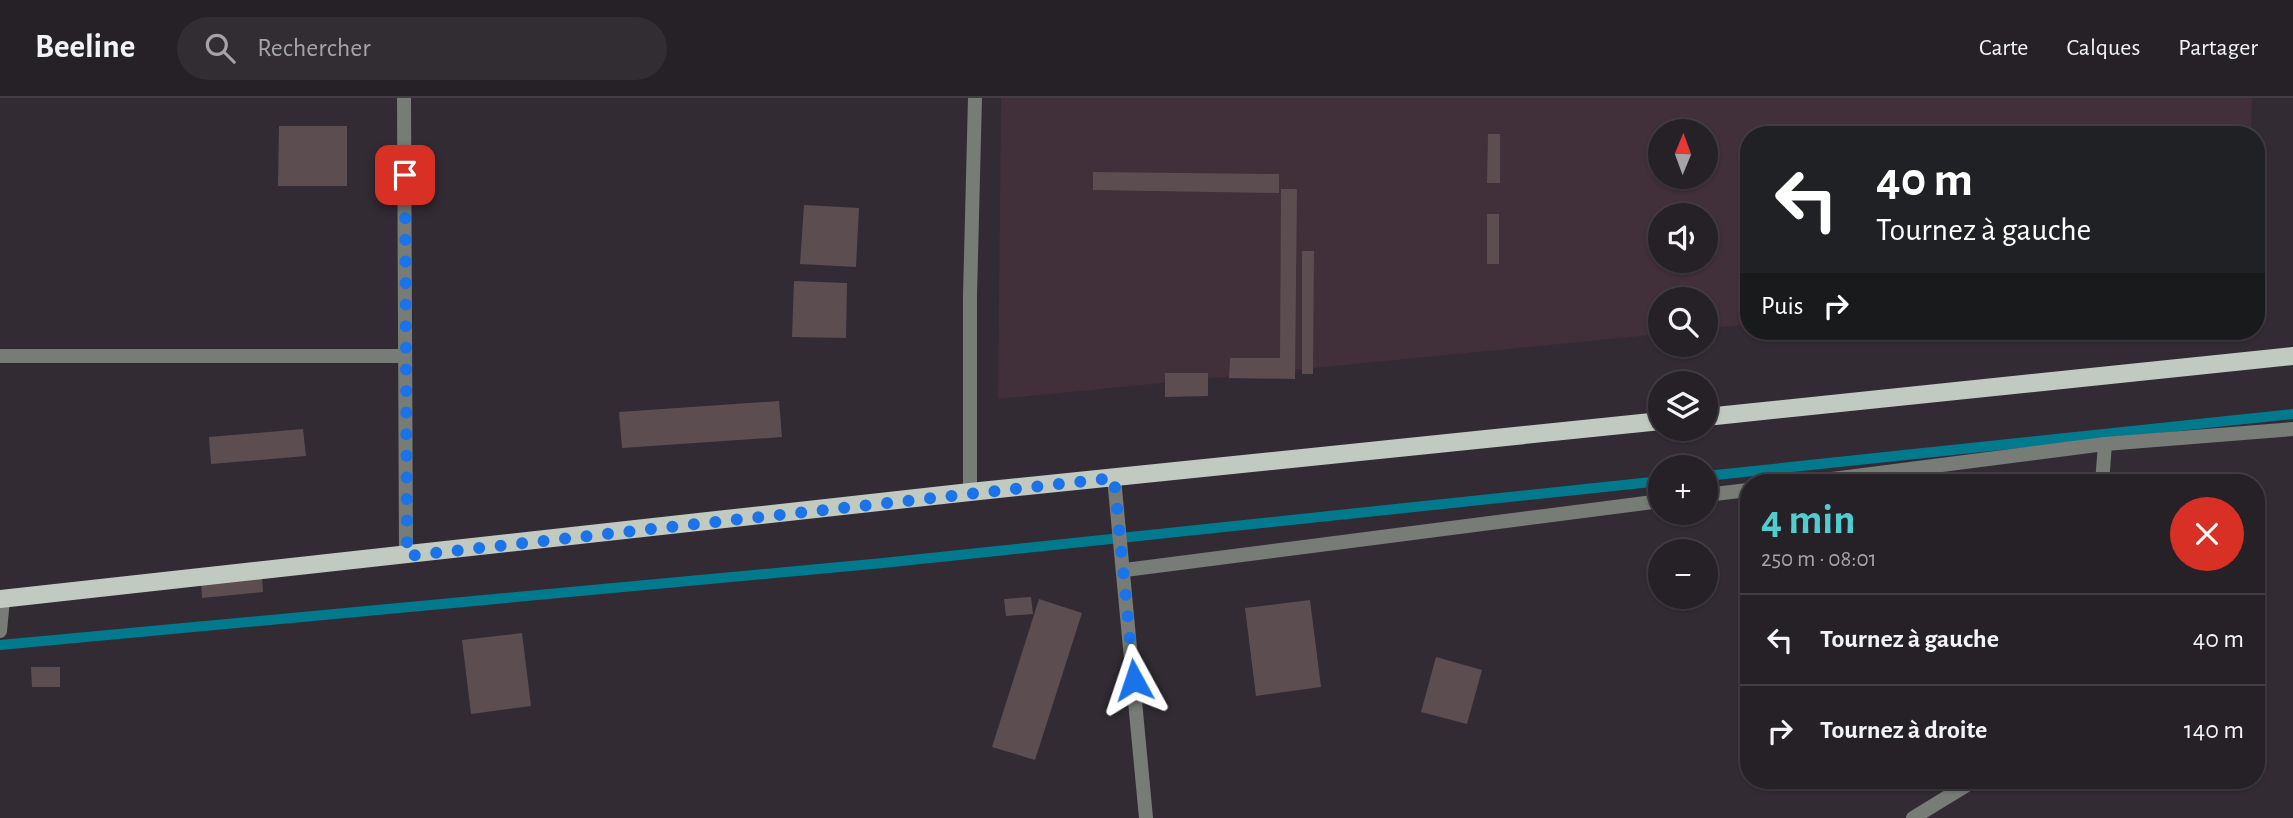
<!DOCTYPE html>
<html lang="fr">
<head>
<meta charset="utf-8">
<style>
  body { margin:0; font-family:"Alegreya Sans",sans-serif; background:#322d33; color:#f1f3f6; height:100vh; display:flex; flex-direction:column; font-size:26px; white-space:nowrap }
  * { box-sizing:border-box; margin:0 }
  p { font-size:23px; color:#a4a3a7 }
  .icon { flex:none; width:38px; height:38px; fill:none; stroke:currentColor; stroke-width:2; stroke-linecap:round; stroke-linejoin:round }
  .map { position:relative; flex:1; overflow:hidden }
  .panel { position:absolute; left:1740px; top:376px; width:525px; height:315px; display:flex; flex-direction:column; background:#262027; border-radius:28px; box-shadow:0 2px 5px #0004,0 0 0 2px #423e44 }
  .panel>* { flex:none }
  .top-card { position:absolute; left:1740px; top:28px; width:525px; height:214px; border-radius:28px; box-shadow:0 2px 5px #0004,0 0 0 2px #423e44; background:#202124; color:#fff; overflow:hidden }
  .needle { width:46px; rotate:1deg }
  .buttons { position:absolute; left:1648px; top:21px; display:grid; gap:14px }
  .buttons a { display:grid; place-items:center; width:70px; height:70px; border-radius:50%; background:#262027; box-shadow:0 2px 5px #0004,0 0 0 2px #423e44; font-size:35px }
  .pin { position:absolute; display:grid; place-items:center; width:60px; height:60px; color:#fff; margin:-30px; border-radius:14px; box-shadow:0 4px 10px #0006 }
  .me { position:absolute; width:77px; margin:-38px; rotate:355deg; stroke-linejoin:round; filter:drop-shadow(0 0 5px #0008) }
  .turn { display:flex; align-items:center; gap:24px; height:147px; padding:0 21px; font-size:32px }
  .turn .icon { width:91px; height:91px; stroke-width:2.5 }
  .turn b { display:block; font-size:49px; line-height:60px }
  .then { display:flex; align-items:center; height:66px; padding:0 21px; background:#0003; gap:14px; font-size:26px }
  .round { display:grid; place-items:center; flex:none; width:74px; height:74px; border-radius:37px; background:#322d33 }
  .head { display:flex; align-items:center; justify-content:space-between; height:119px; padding:0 21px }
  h1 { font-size:42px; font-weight:700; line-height:52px; color:#52cdcf }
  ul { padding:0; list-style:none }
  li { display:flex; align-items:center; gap:21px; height:91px; padding:0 21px; border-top:2px solid #423e44 }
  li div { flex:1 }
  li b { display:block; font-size:26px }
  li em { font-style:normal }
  header { display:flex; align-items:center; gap:42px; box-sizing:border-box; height:98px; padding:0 35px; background:#262027; border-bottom:2px solid #423e44 }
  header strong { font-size:33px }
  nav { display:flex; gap:38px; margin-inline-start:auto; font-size:24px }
  .search { width:490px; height:63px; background:#322d33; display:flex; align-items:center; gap:18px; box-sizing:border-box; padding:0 24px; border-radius:38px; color:#a4a3a7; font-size:26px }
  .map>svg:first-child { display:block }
  .industrial { fill:#412f39; fill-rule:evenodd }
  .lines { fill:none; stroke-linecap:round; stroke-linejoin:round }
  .stream { stroke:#027a8e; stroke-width:10 }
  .building { fill:#5c4d51 }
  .minor { stroke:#777c77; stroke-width:14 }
  .primary { stroke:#c1cac0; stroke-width:18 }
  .route { stroke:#1a73e8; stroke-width:12; stroke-dasharray:0 21.6 }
</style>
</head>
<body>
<header>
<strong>Beeline</strong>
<div class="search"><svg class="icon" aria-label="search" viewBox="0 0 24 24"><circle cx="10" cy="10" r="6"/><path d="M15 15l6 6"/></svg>Rechercher</div>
<nav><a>Carte</a><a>Calques</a><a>Partager</a></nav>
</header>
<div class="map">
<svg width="2293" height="720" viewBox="0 0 2293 720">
  <rect width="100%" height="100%" fill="#322b34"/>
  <path class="industrial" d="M1001 0H2252L2251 37H1748V226L1706 231V201H1661V236L998 301ZM1661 33H1706V79H1661ZM1661 117H1706V163H1661Z"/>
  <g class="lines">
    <g class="stream">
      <path d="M1706 378 2293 316"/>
      <path d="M0 547 883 465 1661 383"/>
    </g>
  </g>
  <g class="building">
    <path d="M279 28H347V88H278Z"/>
    <path d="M1488 36H1500V85H1487Z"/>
    <path d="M1093 74 1279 76V95L1093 92Z"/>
    <path d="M1281 91H1297L1295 281 1229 280 1230 260H1280Z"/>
    <path d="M804 107 859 110 856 169 800 166Z"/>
    <rect x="1487" y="116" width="12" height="50"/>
    <path d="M1302 153H1314L1313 276H1302Z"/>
    <path d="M794 183 847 185 846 240 792 239Z"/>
    <path d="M1165 275H1208V298L1165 299Z"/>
    <path d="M779 303 782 339 622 350 619 314Z"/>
    <path d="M303 331 306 358 211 366 209 339Z"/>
    <path d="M262 479 263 494 202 500 201 485Z"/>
    <path d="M1031 499 1033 516 1006 518 1004 501Z"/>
    <path d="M1039 501 1082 515 1035 662 992 649Z"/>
    <path d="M1310 502 1321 589 1256 598 1245 510Z"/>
    <path d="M522 535 531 608 471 616 462 542Z"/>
    <path d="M1436 559 1482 572 1467 626 1421 614Z"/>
    <path d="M31 569H60V589H32Z"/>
  </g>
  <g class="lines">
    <g class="minor">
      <path d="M404 0 406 458"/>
      <path d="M0 258H405"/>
      <path d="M1114 380 1146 720"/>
      <path d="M1801 385 2105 346 2293 331"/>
      <path d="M2102 385 2105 346"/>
      <path d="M970 394V198L975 0"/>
      <path d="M1706 397 1748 392"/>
      <path d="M1125 472 1661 403"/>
      <path d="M0 533 3 501"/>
      <path d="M1913 720 1975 682"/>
    </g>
    <g class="primary">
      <path d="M1706 319 2293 258"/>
      <path d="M0 501 970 394 1661 323"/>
    </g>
  </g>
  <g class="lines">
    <path class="route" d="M405 77 407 458 1114 380 1134 582"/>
  </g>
</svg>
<div class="buttons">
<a><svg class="needle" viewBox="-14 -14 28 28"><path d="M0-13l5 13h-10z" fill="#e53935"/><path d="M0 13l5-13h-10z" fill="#a4a3a7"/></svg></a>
<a><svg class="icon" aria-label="sound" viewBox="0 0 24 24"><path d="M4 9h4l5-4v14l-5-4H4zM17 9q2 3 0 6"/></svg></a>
<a><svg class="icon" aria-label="search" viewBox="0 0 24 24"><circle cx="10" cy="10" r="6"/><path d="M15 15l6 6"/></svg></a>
<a><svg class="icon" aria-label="layers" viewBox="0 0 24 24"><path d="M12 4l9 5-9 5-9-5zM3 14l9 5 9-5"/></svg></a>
<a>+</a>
<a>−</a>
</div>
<div class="pin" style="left:405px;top:77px;background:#d93025"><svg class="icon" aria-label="arrive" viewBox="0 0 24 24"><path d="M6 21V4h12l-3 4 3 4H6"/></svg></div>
<svg class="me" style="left:1134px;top:582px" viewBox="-20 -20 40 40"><path d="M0-17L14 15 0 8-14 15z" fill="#1a73e8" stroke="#fff" stroke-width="4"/></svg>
<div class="top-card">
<div class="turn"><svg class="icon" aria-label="left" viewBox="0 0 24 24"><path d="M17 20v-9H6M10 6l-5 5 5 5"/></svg><div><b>40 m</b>Tournez à gauche</div></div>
<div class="then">Puis<svg class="icon" aria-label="right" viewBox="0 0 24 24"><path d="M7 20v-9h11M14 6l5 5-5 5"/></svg></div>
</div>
<section class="panel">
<div class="head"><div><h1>4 min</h1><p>250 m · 08:01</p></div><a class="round" style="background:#d93025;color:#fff"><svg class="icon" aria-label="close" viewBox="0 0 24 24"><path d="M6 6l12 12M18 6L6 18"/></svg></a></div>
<ul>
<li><svg class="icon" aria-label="left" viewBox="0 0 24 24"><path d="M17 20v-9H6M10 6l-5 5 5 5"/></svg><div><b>Tournez à gauche</b></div><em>40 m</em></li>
<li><svg class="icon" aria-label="right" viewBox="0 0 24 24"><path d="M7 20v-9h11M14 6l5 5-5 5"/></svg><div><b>Tournez à droite</b></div><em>140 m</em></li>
</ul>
</section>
</div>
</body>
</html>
